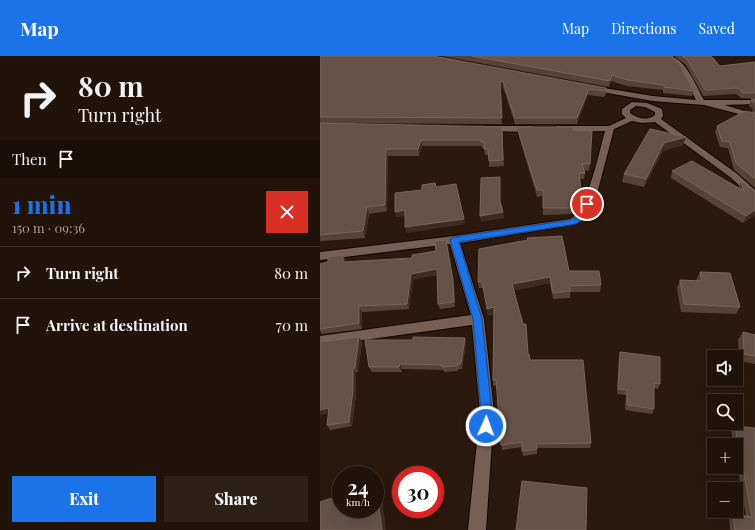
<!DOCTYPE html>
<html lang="en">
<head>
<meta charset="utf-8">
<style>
  body { margin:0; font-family:"Playfair Display",serif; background:#2d2018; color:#f1f3f6; height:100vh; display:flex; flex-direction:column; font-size:15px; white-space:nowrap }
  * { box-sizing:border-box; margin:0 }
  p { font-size:13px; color:#a29e9c }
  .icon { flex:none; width:22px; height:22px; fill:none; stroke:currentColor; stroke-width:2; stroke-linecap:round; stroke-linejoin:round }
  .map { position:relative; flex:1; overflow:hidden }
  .sheet { display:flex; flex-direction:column; background:#21130a; width:320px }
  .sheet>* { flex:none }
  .guide { background:#21130a; color:#f1f3f6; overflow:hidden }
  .fabs { position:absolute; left:387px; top:294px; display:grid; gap:8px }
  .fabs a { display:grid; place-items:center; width:36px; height:36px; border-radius:0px; background:#21130a; box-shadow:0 4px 16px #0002,0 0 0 1px #3e322b; font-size:20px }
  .speed { position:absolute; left:12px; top:410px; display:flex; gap:8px; font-size:20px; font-weight:700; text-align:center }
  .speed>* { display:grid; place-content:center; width:52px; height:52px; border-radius:50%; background:#21130a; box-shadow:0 4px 16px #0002,0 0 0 1px #3e322b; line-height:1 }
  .speed small { font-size:10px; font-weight:400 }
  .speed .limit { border:6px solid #d22; background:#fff; color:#111 }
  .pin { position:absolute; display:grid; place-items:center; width:34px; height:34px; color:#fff; margin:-17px; border:2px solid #fff; border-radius:50%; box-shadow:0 1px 4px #0007 }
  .me { position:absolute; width:44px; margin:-22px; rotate:2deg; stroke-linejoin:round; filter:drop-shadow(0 0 3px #0008) }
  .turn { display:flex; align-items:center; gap:14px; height:84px; padding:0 12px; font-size:18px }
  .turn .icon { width:52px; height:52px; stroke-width:2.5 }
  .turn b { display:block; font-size:28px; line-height:34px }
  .then { display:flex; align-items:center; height:38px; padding:0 12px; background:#0003; gap:8px; font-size:15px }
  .round { display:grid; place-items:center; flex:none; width:42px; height:42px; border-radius:0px; background:#2d2018 }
  .headline { display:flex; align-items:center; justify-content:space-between; height:68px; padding:0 12px }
  h1 { font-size:24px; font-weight:800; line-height:30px; color:#1a73e8 }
  .action { display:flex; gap:8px; margin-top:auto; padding:8px 12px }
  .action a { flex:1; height:46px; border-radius:0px; background:#1a73e8; color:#fff; font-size:16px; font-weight:800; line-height:46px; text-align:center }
  .action a+a { background:#2d2018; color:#f1f3f6 }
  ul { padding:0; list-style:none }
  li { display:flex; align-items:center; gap:12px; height:52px; padding:0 12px; border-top:1px solid #3e322b }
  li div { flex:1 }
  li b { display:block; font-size:15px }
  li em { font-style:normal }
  header { display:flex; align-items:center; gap:24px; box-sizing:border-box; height:56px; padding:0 20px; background:#1a73e8; color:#fff }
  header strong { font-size:19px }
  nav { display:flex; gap:22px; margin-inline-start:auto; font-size:14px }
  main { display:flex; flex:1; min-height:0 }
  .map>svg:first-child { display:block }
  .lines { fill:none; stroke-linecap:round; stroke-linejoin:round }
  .minor-casing { stroke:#140400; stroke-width:2 }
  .minor { fill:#776053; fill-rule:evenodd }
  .wall { fill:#574336 }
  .shaded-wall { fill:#402c1f }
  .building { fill:#665246; stroke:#78665a }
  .route { fill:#1a73e8; stroke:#114b97 }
</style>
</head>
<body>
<header>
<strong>Map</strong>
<nav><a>Map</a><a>Directions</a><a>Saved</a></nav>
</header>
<main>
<section class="sheet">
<div class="guide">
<div class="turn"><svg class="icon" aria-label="right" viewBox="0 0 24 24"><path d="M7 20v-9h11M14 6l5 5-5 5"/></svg><div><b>80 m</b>Turn right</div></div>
<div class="then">Then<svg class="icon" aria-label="arrive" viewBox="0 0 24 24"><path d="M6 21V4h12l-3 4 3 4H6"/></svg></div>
</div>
<div class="headline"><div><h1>1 min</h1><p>150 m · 09:36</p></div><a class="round" style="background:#d93025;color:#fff"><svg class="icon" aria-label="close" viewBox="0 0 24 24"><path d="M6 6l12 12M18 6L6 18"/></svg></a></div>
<ul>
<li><svg class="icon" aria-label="right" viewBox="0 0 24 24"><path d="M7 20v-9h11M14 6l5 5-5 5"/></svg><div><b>Turn right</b></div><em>80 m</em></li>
<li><svg class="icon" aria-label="arrive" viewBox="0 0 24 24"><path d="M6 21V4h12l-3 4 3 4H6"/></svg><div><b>Arrive at destination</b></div><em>70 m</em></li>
</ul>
<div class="action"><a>Exit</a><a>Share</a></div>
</section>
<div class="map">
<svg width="435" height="474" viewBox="0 0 435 474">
  <rect width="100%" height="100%" fill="#2c190e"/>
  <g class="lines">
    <defs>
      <g id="minor">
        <path d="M346 0C366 0 375 29 384 44H435V48L404 49 435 58V63L419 58 384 49 333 45 271 34 267 32 271 30 333 40 376 44 359 12Z"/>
        <path d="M312 46 327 47 342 53 343 60 341 63 416 117 435 134V142L432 141 410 121 335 66 322 67 312 65 294 73 278 134 265 163 253 169 140 187 164 263 174 356 166 474H148L160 356 152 269 0 290V280L151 259 130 188 0 204V196L134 180 250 163C268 152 279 96 285 75L237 76 233 73 237 70H289L306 62 302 58V53ZM316 50 325 51 335 56V59C327 65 318 63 310 57V54Z"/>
        <path d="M167 70H213L217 73 213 76 164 75 163 73Z"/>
      </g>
    </defs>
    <use href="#minor" class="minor-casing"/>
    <use href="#minor" class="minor"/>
  </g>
  <g class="wall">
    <path d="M0 0 286 32V38L284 41 268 39 257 68H195L183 31H180L182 68 0 67Z"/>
    <path d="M122 0H352L374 35 372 40 343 37V34L307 30 291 25 289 31Z"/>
    <path d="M354 0H391L400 10 435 6V43L421 42 416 38 383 40 366 9Z"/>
    <path d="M435 43V57L432 56 433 53 429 50 431 44Z"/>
    <path d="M435 57V132L414 114 408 92 400 91 395 76 397 70Z"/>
    <path d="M0 67 182 71 184 110 169 111V99H165L164 92H162L161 90H102L99 100H68L67 155 49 158 45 182 0 185Z"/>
    <path d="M197 71 254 74 270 108 269 115 264 114 265 117 264 123H260L261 134 260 140H255L256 155 253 158 223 159V140L217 141 198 77Z"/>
    <path d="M330 73 366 81 363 89 343 95 324 131 302 126 304 118Z"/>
    <path d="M352 115 419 132V131L421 125 434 136 435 159 423 167 351 122Z"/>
    <path d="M92 202 134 230 135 251 120 253 118 248 117 219 93 223 89 253 42 256V273L2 278 0 275V208L26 204 25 206Z"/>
    <path d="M249 215 281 229 280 236H250V242L233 243 230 227 194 234 208 298 210 304 271 387 270 392H217V398L203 400 202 391 182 394 177 329 173 330V324L174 258 168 259 163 232H159L158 226Z"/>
    <path d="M380 216 420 251 416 258 361 256 357 232 360 224 376 225Z"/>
    <path d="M423 276 435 279V308L419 305 418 284Z"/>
    <path d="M145 282 146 287 142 313H138V315L124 316 123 314 82 313V316H52L49 311 93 284Z"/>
    <path d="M0 286H42L38 316H36V338L32 370 10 374 7 369 8 357 0 359Z"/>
    <path d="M300 296 340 328 338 333 334 332V353L332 358 305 354 306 339 297 338 299 301Z"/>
    <path d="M415 370 435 474H410L409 461 413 458 426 460 416 402V389H414L411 375Z"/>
  </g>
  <g class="shaded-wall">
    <path d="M292 19 291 25 289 31 290 25Z"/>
    <path d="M183 25V31H180L182 68 180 26Z"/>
    <path d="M269 33 268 39 257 68V62Z"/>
    <path d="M366 81 363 89 343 95 324 131 326 123 344 87Z"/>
    <path d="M101 84 102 90 99 100 98 93Z"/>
    <path d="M66 93 68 100 67 155 65 149Z"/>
    <path d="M256 149V155L253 158V152Z"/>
    <path d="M47 151 49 158 45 182 43 175Z"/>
    <path d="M85 154 86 160 76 161 75 156Z"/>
    <path d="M435 154V159L423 167 426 160Z"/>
    <path d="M183 156 184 162 161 166 160 160Z"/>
    <path d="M144 163 145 168 87 177 85 171Z"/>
    <path d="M126 184 134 230 135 251 134 246Z"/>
    <path d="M23 199 26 204 25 212 23 206Z"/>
    <path d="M117 213 118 219 93 223 89 253 87 248 91 218Z"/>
    <path d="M230 221V227L192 235V228Z"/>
    <path d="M39 250 42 256V273L39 267Z"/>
    <path d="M174 251V258L168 259 167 253Z"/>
    <path d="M39 281 42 286 38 316 35 312Z"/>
    <path d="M145 282 146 287 142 313 141 308Z"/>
    <path d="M80 308 82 313V316L79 311Z"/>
    <path d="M33 312 36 316V338L32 370 29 366Z"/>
    <path d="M9 352 12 357 0 359V354Z"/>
    <path d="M56 428 61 433 66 474H62Z"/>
  </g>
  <g class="building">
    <path d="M0 0H113L286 32 285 35 269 33 257 62H195L183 25 180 26 182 62 0 61Z"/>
    <path d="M152 0H352L359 7 374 35 344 31V29L308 24 292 19 290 25Z"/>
    <path d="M362 0H391L400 10 435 6V37H423L418 32 385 34 367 3Z"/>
    <path d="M435 43V47L431 44Z"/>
    <path d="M425 55 435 57V123L416 107 410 86 402 85 397 70Z"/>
    <path d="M0 67 182 71 183 104 169 105 168 93H164V86H161V84H101L98 93H66L65 149 47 151 43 175 0 179Z"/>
    <path d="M197 71H254L253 74 272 75 270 108H262L265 117H259L261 134H255L256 149 253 152H223V134H217Z"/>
    <path d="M330 73 366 81 344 87 326 123 304 118Z"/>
    <path d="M372 105 424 135 421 125 435 136V154L426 160 352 115Z"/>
    <path d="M180 121V145L183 156 160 160 161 122Z"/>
    <path d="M115 127 116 131 136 128 144 163 85 171V154L75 156V137L102 134V129Z"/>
    <path d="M242 180 249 215H279L281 229 249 230 250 235 233 237 230 221 192 228 203 268H206L208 298H209L210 304H263L271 387 216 388 217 393 202 395V386L181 389 176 324H173L174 251 167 253 162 225 158 226 159 193 208 184 207 182Z"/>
    <path d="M126 184 133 224 134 246 118 248 117 213 91 218 87 248 39 250V267L0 273V208L8 206V201L23 199V206L92 202V199L116 195 115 185Z"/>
    <path d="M380 216 410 217 420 251 364 248 360 224 382 225Z"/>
    <path d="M423 276 435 279V300L424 298Z"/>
    <path d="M39 281 35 312H33V334L29 366 7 369 9 352 0 354V286Z"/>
    <path d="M93 281 145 282 141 308H137V310L122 311V309L80 308 79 311H49L45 284H93Z"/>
    <path d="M300 296 340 301V328L334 327V353L307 349V334L298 333Z"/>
    <path d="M415 370 435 372V474H415L413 458 432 461Z"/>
    <path d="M202 425 267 432 266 474H196Z"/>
    <path d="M55 428H56L62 474H0V446L21 439V453H55Z"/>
  </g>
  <path class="route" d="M267 145 271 148 264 163 256 168 139 186 162 263 172 356 170 374 166 376 162 374 160 370 161 356 153 263 130 184 134 181 251 164C261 158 260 149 267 145Z"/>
</svg>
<div class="fabs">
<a><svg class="icon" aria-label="sound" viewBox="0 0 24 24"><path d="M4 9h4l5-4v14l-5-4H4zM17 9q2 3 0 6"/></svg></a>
<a><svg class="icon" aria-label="search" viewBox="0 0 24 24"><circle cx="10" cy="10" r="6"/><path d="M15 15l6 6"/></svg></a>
<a>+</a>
<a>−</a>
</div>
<div class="speed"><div>24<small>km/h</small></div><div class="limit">30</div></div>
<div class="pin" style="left:267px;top:148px;background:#d93025"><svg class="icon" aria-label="arrive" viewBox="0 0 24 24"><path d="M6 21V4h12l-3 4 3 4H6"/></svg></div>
<svg class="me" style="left:166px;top:370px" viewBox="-20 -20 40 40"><circle r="17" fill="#1a73e8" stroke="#fff" stroke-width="3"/><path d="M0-11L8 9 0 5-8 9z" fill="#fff"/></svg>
</div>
</main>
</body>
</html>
